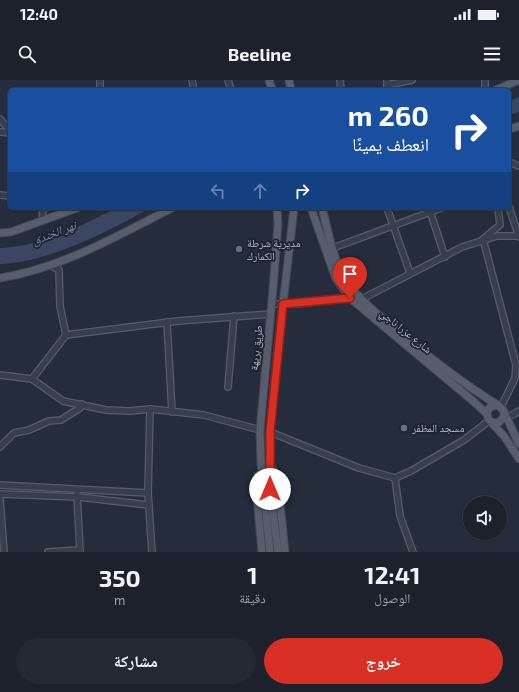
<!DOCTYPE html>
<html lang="ar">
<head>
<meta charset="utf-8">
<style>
  body { margin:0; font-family:"Exo 2","Noto Naskh Arabic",sans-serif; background:#252934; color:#f1f3f6; direction:rtl; height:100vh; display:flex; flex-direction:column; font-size:15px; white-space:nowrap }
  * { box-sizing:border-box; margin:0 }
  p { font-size:13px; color:#a0a3a9 }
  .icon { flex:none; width:22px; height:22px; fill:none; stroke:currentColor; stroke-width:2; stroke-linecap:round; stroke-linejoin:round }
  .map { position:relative; height:472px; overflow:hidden; direction:ltr }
  .details { display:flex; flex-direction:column; background:#1c212c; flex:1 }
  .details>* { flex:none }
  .banner { position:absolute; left:8px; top:8px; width:503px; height:122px; border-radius:6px; box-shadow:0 1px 3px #0004,0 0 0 1px #3a3e48; direction:rtl; background:#1a4fa0; color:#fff; overflow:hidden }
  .fabs { position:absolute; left:463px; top:416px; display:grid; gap:8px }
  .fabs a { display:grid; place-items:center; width:44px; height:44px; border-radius:50%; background:#1c212c; box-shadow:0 1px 3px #0004,0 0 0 1px #3a3e48; font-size:20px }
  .pin { position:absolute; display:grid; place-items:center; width:34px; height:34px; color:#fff; margin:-41px -17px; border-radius:50% 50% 50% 0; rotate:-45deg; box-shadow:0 0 4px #0007 }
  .pin .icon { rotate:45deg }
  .me { position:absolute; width:44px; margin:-22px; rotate:0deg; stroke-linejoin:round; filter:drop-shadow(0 0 3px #0008) }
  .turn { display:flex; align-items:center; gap:14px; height:84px; padding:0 16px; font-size:18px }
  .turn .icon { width:52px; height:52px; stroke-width:2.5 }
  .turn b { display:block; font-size:28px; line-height:34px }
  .lanes { display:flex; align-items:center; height:38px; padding:0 16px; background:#0003; justify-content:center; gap:20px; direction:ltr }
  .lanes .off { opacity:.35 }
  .eta { display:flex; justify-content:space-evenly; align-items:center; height:68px; text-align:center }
  .eta b { font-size:24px; font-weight:700; line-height:28px }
  .button { display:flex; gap:8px; margin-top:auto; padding:8px 16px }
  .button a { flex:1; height:46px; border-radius:24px; background:#d93025; color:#fff; font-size:16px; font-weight:700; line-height:46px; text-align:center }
  .button a+a { background:#252934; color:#f1f3f6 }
  .status { display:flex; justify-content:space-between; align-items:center; height:28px; padding:0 20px; background:#1c212c; direction:ltr }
  .status svg { height:11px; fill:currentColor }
  header { display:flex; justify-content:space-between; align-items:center; height:52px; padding:0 16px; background:#1c212c; font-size:18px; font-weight:700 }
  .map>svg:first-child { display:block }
  .water { fill:#3a4662 }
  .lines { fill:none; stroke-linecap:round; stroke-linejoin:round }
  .minor-casing { stroke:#575c6a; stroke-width:8 }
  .major-casing { stroke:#424755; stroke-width:9 }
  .minor { stroke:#383e4c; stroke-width:5.5 }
  .major { stroke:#575d6c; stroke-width:7 }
  .route-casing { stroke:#8d1f18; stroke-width:10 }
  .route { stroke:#d93025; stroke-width:7 }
  .service-dot { fill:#5c6f8a; stroke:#1e2331; stroke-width:1.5 }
  .worship-dot { fill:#6b7280; stroke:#1e2331; stroke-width:1.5 }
  .labels { text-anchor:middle; stroke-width:3.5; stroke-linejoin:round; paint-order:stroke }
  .poi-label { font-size:11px; fill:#b4b9c7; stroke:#1e2331; text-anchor:start }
  .street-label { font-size:11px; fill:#b4b9c7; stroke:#1e2331 }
  .water-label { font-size:12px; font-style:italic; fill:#7d8dad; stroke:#1e2331 }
</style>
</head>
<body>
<div class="status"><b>12:40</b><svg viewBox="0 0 49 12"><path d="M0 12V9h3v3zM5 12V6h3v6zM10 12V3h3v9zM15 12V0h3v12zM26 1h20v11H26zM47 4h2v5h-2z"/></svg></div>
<header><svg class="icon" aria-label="menu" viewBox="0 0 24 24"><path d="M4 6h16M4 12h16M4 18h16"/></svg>Beeline<svg class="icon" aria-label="search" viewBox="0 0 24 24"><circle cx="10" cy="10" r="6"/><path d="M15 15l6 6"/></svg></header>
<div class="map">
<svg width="519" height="472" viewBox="0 0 519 472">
  <rect width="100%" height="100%" fill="#252c3b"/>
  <g class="water">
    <path d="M519 17V32L509 35V21Z"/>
    <path d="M116 128H150C110 151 47 183 0 184V168C40 167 81 146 116 128Z"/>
  </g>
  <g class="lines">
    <defs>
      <g id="minor">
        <path d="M192 0 194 10"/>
        <path d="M228 0 231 10"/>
        <path d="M340 0 341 10"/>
        <path d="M387 5 412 0"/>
        <path d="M100 10V0"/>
        <path d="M387 10V0"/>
        <path d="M485 10V0"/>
        <path d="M0 39 10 51"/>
        <path d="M0 52 10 53"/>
        <path d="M509 82 519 86"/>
        <path d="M0 115 10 116"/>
        <path d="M509 127 519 157"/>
        <path d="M387 128 410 193"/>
        <path d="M429 128 445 177"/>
        <path d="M498 128 500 145 483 159 516 285 515 298 501 327"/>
        <path d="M42 141 43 128"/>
        <path d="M333 168 441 128"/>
        <path d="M52 186 59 190 60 226 66 255"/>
        <path d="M362 219 462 167 497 156H519"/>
        <path d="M272 224H297L350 218"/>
        <path d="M167 242 172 332"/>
        <path d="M0 295 32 299 63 321 106 330 129 331 150 329 204 335 260 350"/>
        <path d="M32 299 66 255 178 241 271 234"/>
        <path d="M228 307 234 236"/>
        <path d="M150 329 148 413 152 472"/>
        <path d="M507 338 519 331"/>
        <path d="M270 352 359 388 395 398 411 391 464 360 490 340"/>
        <path d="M0 367 14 353 29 350 49 341 61 340 80 328 82 324"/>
        <path d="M395 398 400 436 413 472"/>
        <path d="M0 405 148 413"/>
        <path d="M0 414 78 417 149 425"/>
        <path d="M77 414 80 472"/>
        <path d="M0 419 4 472"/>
        <path d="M48 472 80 470"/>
      </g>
      <g id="major">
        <path d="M269 0 272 10"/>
        <path d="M289 0 291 10"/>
        <path d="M496 10 519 0"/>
        <path d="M509 49 519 46"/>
        <path d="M311 128 336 199 350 218 473 321 487 334"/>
        <path d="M322 128C328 150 332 175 343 195 356 218 380 236 400 253 432 279 463 304 498 325"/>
        <path d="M0 153 11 152 77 128"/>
        <path d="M0 198C62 188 117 156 172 128"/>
        <path d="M505 334 519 364"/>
        <path d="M492 342 498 343 504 337V331L498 325 490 327 487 332 488 339 504 356 519 379"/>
        <path d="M273 389 279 413 285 472"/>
        <path d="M258 395 257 418 262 472"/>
        <path d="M270 472 261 383 260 350 273 209 278 144 277 128"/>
        <path d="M278 472 270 409V352L277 276 294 128"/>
      </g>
    </defs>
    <use href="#minor" class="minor-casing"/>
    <use href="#major" class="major-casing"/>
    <use href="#minor" class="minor"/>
    <use href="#major" class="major"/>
  </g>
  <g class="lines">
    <defs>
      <path id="route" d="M270 409V352L283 224 350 218"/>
    </defs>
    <use href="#route" class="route-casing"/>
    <use href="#route" class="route"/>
  </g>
  <circle class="service-dot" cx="239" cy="169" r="4"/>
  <circle class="worship-dot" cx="404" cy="348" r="4"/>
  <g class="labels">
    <g class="poi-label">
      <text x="247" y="167">مديرية شرطة<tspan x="247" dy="13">الكمارك</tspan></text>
      <text x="412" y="352">مسجد المظفر</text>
    </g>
    <g class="street-label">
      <text transform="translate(406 251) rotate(39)" y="4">شارع عزرا ناجي</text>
      <text transform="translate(256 268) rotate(-84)" y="4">طريق بريهة</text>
    </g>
    <g class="water-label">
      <text transform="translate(54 153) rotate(-21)" y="4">نهر الخندق</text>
    </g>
  </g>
</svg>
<div class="fabs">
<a><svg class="icon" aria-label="sound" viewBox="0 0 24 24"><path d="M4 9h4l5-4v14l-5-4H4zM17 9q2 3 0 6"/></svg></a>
</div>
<div class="pin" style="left:350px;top:218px;background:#d93025"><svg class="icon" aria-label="arrive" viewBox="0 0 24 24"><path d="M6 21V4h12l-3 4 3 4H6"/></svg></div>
<svg class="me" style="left:270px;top:409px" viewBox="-20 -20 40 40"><circle r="19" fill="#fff"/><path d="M0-13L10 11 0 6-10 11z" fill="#d93025"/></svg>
<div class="banner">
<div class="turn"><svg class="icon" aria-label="right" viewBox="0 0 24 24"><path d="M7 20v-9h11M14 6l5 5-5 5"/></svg><div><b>260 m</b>انعطف يمينًا</div></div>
<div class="lanes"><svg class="icon off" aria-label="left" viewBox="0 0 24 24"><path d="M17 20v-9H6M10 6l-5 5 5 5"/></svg><svg class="icon off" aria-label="ahead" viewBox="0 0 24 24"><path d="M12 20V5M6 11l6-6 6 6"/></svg><svg class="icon" aria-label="right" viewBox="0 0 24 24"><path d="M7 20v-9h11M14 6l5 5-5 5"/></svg></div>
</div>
</div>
<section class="details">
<div class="eta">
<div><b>12:41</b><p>الوصول</p></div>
<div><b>1</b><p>دقيقة</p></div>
<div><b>350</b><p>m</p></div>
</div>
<div class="button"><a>خروج</a><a>مشاركة</a></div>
</section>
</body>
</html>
